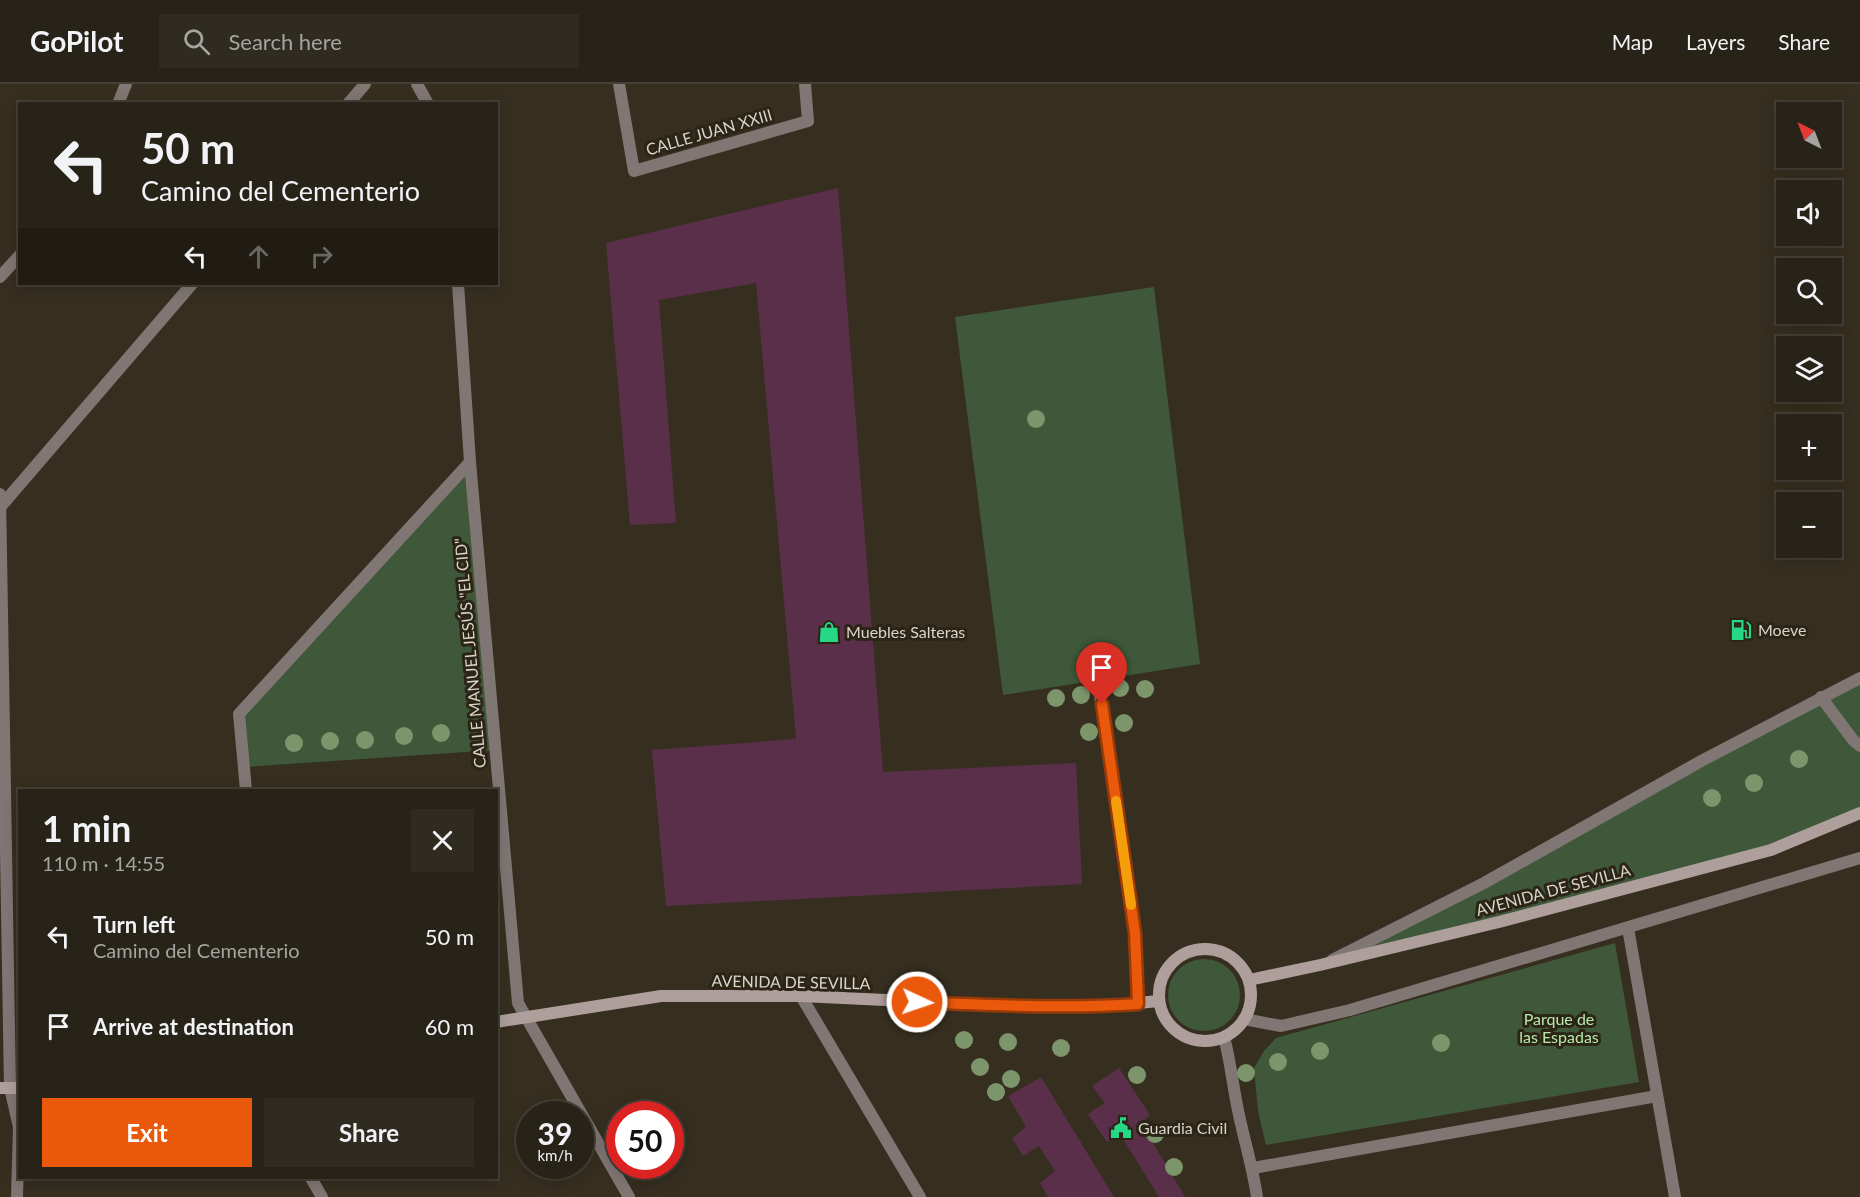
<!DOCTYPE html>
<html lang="en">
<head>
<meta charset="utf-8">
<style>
  body { margin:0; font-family:Lato,sans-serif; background:#302b21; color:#f1f3f6; height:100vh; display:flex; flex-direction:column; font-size:22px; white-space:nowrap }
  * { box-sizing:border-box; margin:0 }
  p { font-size:20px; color:#a5a4a2 }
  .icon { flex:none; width:33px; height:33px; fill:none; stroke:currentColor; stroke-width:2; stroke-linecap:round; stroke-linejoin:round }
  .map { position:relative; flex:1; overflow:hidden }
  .side { position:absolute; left:18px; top:705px; width:480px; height:390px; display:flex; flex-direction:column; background:#282318; border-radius:0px; box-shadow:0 3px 15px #0003,0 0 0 2px #444037 }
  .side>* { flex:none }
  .top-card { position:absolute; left:18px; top:18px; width:480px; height:183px; border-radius:0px; box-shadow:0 3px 15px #0003,0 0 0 2px #444037; background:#282318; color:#f1f3f6; overflow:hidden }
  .needle { width:39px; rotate:318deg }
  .fabs { position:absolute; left:1776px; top:18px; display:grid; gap:12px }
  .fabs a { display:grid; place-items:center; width:66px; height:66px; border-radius:0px; background:#282318; box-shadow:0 3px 15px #0003,0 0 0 2px #444037; font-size:30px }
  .speed { position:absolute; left:516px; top:1017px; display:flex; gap:12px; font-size:30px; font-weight:700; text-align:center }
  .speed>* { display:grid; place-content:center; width:78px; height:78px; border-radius:50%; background:#282318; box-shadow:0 3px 15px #0003,0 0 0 2px #444037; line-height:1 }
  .speed small { font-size:15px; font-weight:400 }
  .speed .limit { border:9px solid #d22; background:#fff; color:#111 }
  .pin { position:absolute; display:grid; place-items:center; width:51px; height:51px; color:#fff; margin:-62px -26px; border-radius:50% 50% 50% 0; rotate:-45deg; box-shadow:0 0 6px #0007 }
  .pin .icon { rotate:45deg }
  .me { position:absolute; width:66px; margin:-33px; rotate:93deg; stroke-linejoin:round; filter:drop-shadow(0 0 4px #0008) }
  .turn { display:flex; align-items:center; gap:21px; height:126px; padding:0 24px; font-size:27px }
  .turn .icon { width:78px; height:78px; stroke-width:2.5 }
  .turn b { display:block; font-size:42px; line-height:51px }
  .lanes { display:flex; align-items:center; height:57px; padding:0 24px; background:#0003; justify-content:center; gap:30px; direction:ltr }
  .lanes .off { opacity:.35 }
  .round { display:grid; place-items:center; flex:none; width:63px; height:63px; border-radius:0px; background:#302b21 }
  .head { display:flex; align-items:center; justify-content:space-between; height:102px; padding:0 24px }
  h1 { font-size:36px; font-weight:700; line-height:45px }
  .action { display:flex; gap:12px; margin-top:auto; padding:12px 24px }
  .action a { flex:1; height:69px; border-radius:0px; background:#ea580c; color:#fff; font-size:24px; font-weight:700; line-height:69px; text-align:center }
  .action a+a { background:#302b21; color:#f1f3f6 }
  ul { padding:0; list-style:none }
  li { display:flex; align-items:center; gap:18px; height:90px; padding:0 24px }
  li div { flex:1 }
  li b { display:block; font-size:22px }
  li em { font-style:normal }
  header { display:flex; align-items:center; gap:36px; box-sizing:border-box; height:84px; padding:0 30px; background:#282318; border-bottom:2px solid #444037 }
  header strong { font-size:28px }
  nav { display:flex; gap:33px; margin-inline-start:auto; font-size:21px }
  .search { width:420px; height:54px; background:#302b21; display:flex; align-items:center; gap:15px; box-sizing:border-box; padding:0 21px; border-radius:0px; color:#a5a4a2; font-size:22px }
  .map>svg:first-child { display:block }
  .green { fill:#3f5839 }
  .building { fill:#592f4a }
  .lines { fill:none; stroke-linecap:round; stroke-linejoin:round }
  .lane { stroke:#807775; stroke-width:12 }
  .street { stroke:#807775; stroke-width:12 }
  .secondary { stroke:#ae9f9c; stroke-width:12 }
  .tree { fill:#7c956b }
  .route-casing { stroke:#983908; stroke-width:15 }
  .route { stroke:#ea580c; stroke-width:10 }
  .slow { stroke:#f59e0b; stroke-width:10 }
  .labels { text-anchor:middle; stroke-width:6; stroke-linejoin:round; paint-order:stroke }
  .street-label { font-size:16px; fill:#d8d4ca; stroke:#2c2516 }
  .poi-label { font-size:16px; fill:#d8d4ca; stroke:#2c2516; text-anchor:start }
  .park-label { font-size:16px; fill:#b5e9a9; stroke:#2c2516 }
</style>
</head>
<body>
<header>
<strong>GoPilot</strong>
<div class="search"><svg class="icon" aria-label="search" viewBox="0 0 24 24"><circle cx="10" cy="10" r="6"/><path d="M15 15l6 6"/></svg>Search here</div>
<nav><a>Map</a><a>Layers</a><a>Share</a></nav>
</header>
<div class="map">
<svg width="1860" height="1113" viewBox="0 0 1860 1113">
  <rect width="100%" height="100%" fill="#362f20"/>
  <g class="green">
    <path d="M1154 203 1200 580 1003 611 955 233Z"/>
    <path d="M470 378 495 666 244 683 239 630Z"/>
    <path d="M1860 594V729L1771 766 1320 881Z"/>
    <path d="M1615 859 1639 998 1266 1061 1258 1027 1254 984 1264 967 1276 954Z"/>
    <circle cx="1204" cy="911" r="36"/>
  </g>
  <g class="building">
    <path d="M838 104 883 688 1076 679 1082 800 666 822 652 666 796 655 756 199 659 216 676 439 630 441 606 159Z"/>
    <path d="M1119 984 1150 1031 1141 1039 1185 1113H1159L1120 1050 1107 1058 1088 1030 1105 1019 1092 1002Z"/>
    <path d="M1041 993 1114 1113H1048L1040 1099 1055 1087 1039 1062 1023 1072 1012 1054 1026 1043 1008 1012Z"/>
  </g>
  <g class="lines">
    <g class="lane">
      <path d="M1098 598 1135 849 1138 920"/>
      <path d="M1821 613 1853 656 1860 662"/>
      <path d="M1332 876 1484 799 1703 676 1860 594"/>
      <path d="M1244 935 1281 942 1350 926 1860 774"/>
    </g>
    <g class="street">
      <path d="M417 0 428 20"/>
      <path d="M619 0 634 87 808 37 805 0"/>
      <path d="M118 20 126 0"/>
      <path d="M348 20 365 0"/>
      <path d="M0 193 20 171"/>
      <path d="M458 200 470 378 518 919 629 1113"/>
      <path d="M0 410 10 1004 19 1043 17 1113"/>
      <path d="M2 421 192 200"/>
      <path d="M246 706 239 630 470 378"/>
      <path d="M1628 844 1675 1113"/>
      <path d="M801 912 920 1113"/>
      <path d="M1224 953C1231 979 1233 1005 1239 1031 1245 1059 1253 1085 1257 1113"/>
      <path d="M1253 1084 1657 1012"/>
      <path d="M311 1094 322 1113"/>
    </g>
    <g class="secondary">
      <circle cx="1205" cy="911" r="46"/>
      <path d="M1249 896 1320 881 1499 838 1771 766 1860 729"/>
      <path d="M496 938 661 912H801L1011 922 1099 923 1158 917"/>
      <path d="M0 1004H20"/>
    </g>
  </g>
  <g class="tree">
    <circle cx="1036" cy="335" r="9"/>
    <circle cx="1120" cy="604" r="9"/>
    <circle cx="1145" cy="605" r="9"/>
    <circle cx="1081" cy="611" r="9"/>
    <circle cx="1056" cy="614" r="9"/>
    <circle cx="1124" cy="639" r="9"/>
    <circle cx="1089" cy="648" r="9"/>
    <circle cx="441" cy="649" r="9"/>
    <circle cx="404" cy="652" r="9"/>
    <circle cx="365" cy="656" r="9"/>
    <circle cx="330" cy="657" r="9"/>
    <circle cx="294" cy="659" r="9"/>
    <circle cx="1799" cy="675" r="9"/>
    <circle cx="1754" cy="699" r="9"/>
    <circle cx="1712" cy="714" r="9"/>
    <circle cx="964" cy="956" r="9"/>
    <circle cx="1008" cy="958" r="9"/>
    <circle cx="1441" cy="959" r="9"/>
    <circle cx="1061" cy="964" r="9"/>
    <circle cx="1320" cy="967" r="9"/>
    <circle cx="1278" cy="978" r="9"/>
    <circle cx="980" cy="983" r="9"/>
    <circle cx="1246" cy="989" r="9"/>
    <circle cx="1137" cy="991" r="9"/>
    <circle cx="1011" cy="995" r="9"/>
    <circle cx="996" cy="1008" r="9"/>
    <circle cx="1155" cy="1050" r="9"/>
    <circle cx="1174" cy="1083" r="9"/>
  </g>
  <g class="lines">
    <defs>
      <path id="route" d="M917 918C991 921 1065 925 1138 920L1135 849 1102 620"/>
    </defs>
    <use href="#route" class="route-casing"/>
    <use href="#route" class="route"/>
    <path class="slow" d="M1116 717 1131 821"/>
  </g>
  <defs>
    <symbol id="fuel-bare" viewBox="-9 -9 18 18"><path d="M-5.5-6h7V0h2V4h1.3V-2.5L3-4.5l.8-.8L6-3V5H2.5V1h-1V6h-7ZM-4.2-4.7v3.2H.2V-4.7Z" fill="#26d886" stroke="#2c2516" stroke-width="2.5" paint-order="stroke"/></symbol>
    <symbol id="shop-bare" viewBox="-9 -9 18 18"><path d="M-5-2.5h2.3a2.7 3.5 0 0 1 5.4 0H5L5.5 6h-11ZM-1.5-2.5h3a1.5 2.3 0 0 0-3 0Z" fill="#26d886" stroke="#2c2516" stroke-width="2.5" paint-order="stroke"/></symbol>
    <symbol id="civic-bare" viewBox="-9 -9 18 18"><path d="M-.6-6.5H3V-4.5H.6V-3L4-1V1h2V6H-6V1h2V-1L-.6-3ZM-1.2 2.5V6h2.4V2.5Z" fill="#26d886" stroke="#2c2516" stroke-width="2.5" paint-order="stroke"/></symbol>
  </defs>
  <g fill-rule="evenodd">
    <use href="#fuel-bare" x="1726" y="531" width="30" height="30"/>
    <use href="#shop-bare" x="814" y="533" width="30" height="30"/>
    <use href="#civic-bare" x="1106" y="1029" width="30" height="30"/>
  </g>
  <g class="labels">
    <g class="street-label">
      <text transform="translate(709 48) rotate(-16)" y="6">CALLE JUAN XXIII</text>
      <text transform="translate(470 569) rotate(-95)" y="6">CALLE MANUEL JESÚS "EL CID"</text>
      <text transform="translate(1553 806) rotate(-15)" y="6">AVENIDA DE SEVILLA</text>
      <text transform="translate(791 898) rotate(1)" y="6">AVENIDA DE SEVILLA</text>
    </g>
    <g class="poi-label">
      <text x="1758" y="552">Moeve</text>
      <text x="846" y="554">Muebles Salteras</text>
      <text x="1138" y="1050">Guardia Civil</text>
    </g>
    <g class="park-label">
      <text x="1559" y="941">Parque de<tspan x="1559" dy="18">las Espadas</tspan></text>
    </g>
  </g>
</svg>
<div class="fabs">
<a><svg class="needle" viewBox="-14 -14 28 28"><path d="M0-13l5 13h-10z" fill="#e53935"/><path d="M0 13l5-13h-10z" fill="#a5a4a2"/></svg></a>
<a><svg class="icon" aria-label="sound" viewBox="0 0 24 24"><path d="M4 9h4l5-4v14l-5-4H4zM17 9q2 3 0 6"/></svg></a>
<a><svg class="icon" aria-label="search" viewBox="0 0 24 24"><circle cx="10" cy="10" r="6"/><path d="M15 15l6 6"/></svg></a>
<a><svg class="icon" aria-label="layers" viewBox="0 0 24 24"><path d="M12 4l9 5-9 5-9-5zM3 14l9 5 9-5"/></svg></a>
<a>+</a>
<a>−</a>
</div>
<div class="speed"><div>39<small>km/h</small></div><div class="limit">50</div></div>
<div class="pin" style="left:1102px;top:620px;background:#d93025"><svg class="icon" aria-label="arrive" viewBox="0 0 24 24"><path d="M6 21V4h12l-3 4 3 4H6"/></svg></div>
<svg class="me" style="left:917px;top:918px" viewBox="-20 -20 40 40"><circle r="17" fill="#ea580c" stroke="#fff" stroke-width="3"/><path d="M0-11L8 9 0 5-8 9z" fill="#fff"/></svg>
<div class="top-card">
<div class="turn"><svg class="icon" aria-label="left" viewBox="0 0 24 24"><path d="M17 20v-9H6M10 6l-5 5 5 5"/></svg><div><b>50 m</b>Camino del Cementerio</div></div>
<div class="lanes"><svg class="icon" aria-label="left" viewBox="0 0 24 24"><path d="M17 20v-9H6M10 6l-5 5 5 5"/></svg><svg class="icon off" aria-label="ahead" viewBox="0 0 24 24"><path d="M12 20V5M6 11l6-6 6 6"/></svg><svg class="icon off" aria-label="right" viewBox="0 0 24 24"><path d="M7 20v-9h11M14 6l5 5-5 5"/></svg></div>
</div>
<section class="side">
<div class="head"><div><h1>1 min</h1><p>110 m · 14:55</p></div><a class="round"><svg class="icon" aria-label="close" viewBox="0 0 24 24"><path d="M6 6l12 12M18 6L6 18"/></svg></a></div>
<ul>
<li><svg class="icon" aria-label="left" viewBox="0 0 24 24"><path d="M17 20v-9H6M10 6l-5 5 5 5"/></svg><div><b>Turn left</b><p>Camino del Cementerio</p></div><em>50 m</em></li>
<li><svg class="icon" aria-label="arrive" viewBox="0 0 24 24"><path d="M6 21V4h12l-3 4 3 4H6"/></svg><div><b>Arrive at destination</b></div><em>60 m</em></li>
</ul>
<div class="action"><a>Exit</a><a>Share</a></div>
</section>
</div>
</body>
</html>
